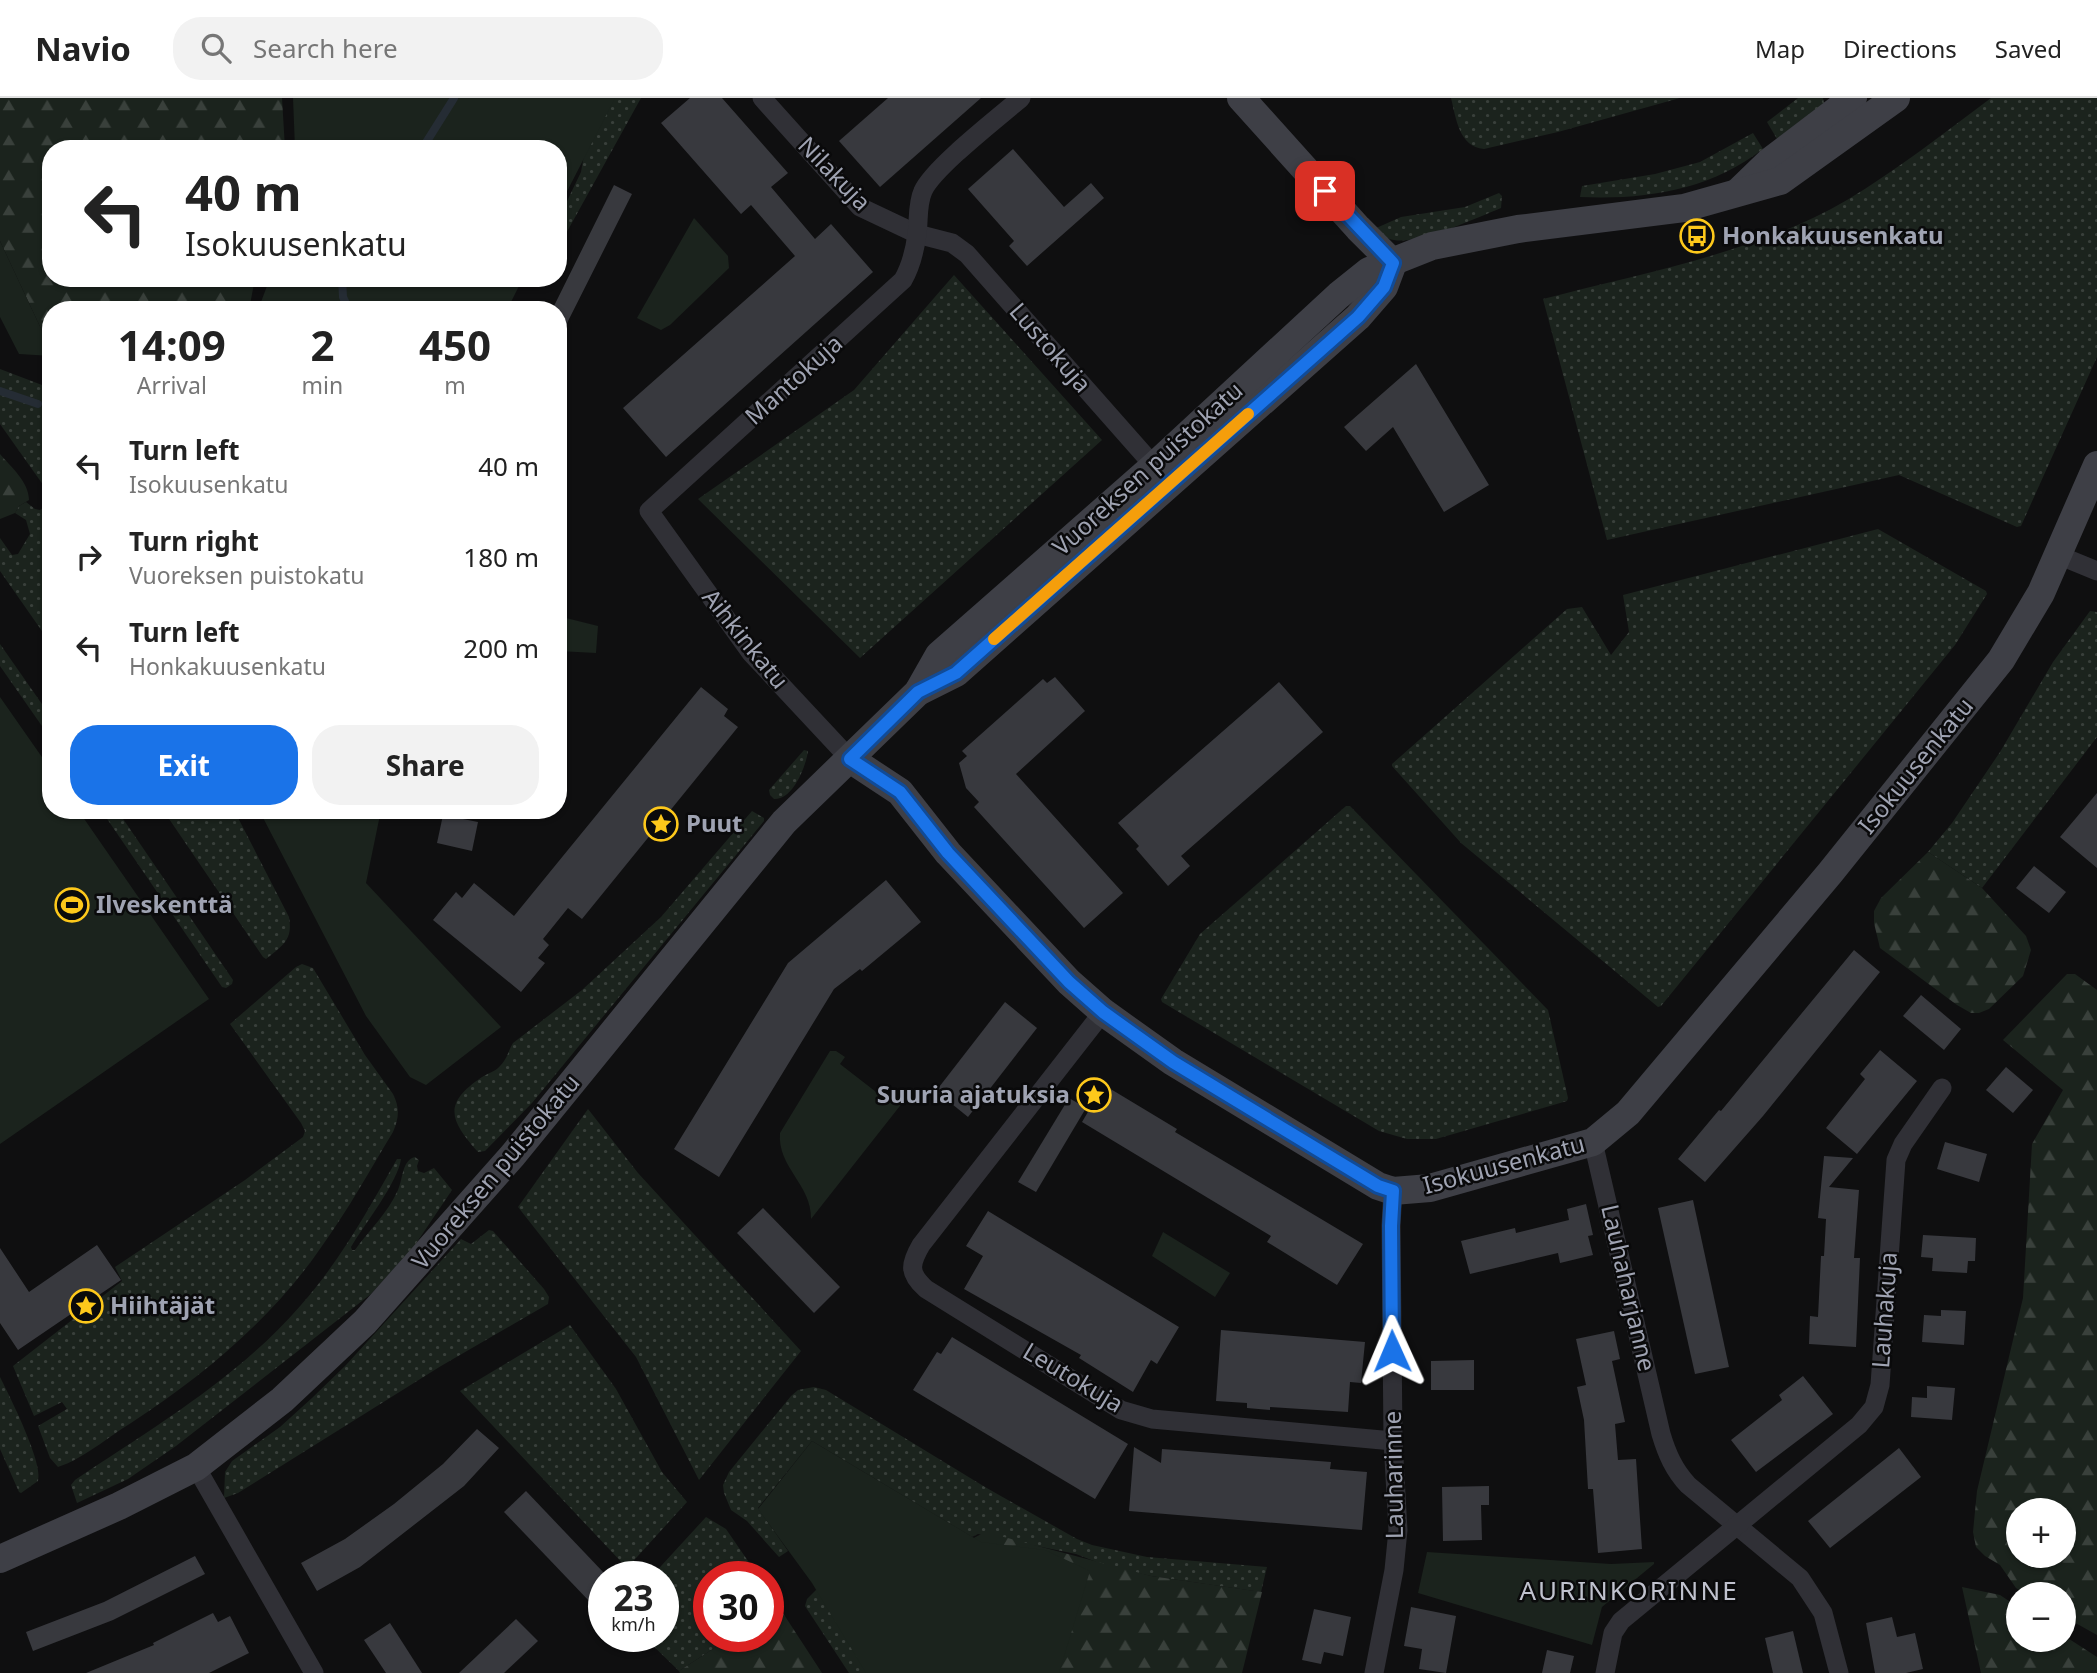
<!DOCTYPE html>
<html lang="en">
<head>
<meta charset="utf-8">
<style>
  body { margin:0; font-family:"Noto Sans",sans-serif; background:#f2f2f2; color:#222; height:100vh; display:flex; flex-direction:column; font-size:26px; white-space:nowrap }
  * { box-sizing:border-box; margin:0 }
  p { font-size:23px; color:#767676 }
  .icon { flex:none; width:38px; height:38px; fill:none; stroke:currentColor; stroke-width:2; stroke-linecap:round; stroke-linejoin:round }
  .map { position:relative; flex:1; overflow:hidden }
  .drawer { position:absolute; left:42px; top:203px; width:525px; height:518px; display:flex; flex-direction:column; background:#fff; border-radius:28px; box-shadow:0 2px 5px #0004 }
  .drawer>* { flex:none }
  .top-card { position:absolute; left:42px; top:42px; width:525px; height:147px; border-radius:28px; box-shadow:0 2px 5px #0004; background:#fff; color:#222; overflow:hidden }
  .tools { position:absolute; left:2006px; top:1400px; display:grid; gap:14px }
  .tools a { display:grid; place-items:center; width:70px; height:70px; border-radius:50%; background:#fff; box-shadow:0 2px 5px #0004; font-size:35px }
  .speed { position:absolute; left:588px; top:1463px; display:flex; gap:14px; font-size:35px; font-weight:700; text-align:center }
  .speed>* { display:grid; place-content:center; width:91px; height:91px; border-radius:50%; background:#fff; box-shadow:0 2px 5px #0004; line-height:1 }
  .speed small { font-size:18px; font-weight:400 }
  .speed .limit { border:10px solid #d22; background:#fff; color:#111 }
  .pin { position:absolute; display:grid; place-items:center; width:60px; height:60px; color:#fff; margin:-30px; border-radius:14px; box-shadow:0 4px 10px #0006 }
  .me { position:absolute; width:77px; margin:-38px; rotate:359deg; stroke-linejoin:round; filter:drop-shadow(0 0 5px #0008) }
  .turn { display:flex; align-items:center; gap:24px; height:147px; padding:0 28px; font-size:32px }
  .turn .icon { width:91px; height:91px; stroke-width:2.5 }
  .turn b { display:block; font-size:49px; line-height:60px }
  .eta { display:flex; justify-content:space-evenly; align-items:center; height:119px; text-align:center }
  .eta b { font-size:42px; font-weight:700; line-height:49px }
  .action { display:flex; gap:14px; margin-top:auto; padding:14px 28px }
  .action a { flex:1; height:80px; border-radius:28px; background:#1a73e8; color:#fff; font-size:28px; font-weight:700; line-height:80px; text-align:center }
  .action a+a { background:#f2f2f2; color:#222 }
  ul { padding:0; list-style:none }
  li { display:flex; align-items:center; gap:21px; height:91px; padding:0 28px }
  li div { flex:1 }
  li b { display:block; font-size:26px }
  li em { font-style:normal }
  header { display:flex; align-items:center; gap:42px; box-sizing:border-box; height:98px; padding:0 35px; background:#fff; border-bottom:2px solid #e0e0e0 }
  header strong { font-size:33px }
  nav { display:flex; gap:38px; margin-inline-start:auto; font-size:24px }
  .search { width:490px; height:63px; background:#f2f2f2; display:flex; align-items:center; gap:18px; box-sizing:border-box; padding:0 24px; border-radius:28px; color:#767676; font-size:26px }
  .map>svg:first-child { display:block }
  .grass { fill:url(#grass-dots) }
  .forest { fill:url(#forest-firs); fill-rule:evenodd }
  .green { fill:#1b231d }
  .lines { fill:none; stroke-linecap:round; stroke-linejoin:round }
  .stream { stroke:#252c34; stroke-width:8 }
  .building { fill:#38393e }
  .street { stroke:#303036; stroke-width:19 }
  .secondary { stroke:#3e3f46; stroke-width:28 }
  .route-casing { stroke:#114b97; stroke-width:18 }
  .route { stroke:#1a73e8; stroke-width:12 }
  .slow { stroke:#f59e0b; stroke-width:12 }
  .labels { text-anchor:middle; stroke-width:5; stroke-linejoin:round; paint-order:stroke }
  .street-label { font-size:24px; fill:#9fa3b2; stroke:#0a0a0b }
  .poi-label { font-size:24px; font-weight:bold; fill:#9fa3b2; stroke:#0a0a0b; text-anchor:start }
  .neighbourhood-label { font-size:26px; letter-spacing:2px; fill:#c0c2ce; stroke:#0a0a0b }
</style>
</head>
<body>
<header>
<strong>Navio</strong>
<div class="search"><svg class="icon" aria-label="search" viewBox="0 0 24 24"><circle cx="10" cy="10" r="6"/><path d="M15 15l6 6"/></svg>Search here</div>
<nav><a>Map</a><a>Directions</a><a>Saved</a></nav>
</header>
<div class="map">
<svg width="2097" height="1575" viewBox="0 0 2097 1575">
  <defs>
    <pattern id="grass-dots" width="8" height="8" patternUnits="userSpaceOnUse" patternTransform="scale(1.75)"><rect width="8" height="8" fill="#1b231d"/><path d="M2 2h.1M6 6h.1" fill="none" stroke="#39403b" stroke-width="1.8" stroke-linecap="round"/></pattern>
    <pattern id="forest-firs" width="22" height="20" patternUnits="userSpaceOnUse" patternTransform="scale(1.75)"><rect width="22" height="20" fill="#1b231d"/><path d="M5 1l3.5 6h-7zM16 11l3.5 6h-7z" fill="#39403b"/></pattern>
  </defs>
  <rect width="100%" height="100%" fill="#0f0f10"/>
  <g class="grass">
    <path d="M572 0H641L558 150V122L581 74 586 45Z"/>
    <path d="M1451 0H1680L1558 34 1484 51C1459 49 1456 20 1451 0Z"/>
    <path d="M1798 0H1823L1824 5 1777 41 1767 24Z"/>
    <path d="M1991 0H2097V259L2021 428 2017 429 1899 377 1607 442 1543 201C1642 175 1759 154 1847 102 1897 72 1944 35 1991 0Z"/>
    <path d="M1753 35 1763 51C1710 92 1646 102 1580 99L1582 88 1655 76 1700 64Z"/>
    <path d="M1499 95 1502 98 1501 110C1476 120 1419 147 1394 142 1386 141 1381 136 1374 131L1401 119 1465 109Z"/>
    <path d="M954 177 1102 342 860 560 698 401 854 292Z"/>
    <path d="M0 271 42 287 51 299V398L0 326Z"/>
    <path d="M51 398V546L0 473V440L12 457 18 456 30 436 26 422 15 415 19 408 26 404 35 411 40 412 47 407Z"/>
    <path d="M1878 431 1986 493 1987 496 1955 547 1661 908 1658 909 1461 745 1392 668V666L1567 511 1582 509 1611 557 1629 534 1623 497Z"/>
    <path d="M2090 513 2097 514V639L1982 790 1928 754 1952 725 2000 654 2053 564Z"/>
    <path d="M0 546 51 619V641L0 568Z"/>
    <path d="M804 652 808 653C806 668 793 702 774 701L770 697 769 692Z"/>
    <path d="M1346 708H1350L1548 912 1568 1000 1567 1003 1436 1041H1407L1379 1033 1162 904 1161 901 1200 836Z"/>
    <path d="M101 712H117L233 882 232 886 226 890 222 889Z"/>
    <path d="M163 712H234L289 819C293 842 283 847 266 861L263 859Z"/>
    <path d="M752 713 764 720V723L532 1005 485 1053 478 1054C450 1022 442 1006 482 979 488 975 495 974 500 968 508 960 508 953 513 945L582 892 661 819Z"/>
    <path d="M302 866 313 870 365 957 393 996C400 1010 399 1020 393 1034 370 1072 348 1112 322 1148 273 1220 203 1278 131 1325 108 1339 83 1361 58 1369L50 1360 38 1328 67 1311 62 1304 34 1318 13 1268 122 1183 115 1169 245 1082 303 1039 305 1033 301 1025 230 926 296 869Z"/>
    <path d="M588 1011 638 1075 801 1253 699 1382 636 1259 518 1109Z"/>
    <path d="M415 1059 419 1062 417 1068 418 1073 424 1075 434 1070 452 1092 415 1147 371 1196 176 1348 128 1381 77 1405 71 1387 75 1382C154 1329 238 1280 301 1207 340 1163 368 1112 397 1061H401C398 1084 364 1127 351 1149L352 1152H355C369 1132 388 1115 398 1092 403 1081 402 1062 415 1059Z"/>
    <path d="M489 1132 493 1133 544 1191 549 1199 548 1206 441 1268 238 1395 224 1400 225 1374 232 1363 280 1329 312 1300 346 1267 461 1141 471 1146Z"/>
    <path d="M570 1227 616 1291 662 1374 687 1404 627 1470 460 1293Z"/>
    <path d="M0 1279C9 1297 44 1366 38 1383L21 1395 19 1394 0 1351Z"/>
    <path d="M814 1289 826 1292 985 1389 1077 1441 1092 1447 1147 1459 1267 1469 1261 1494 1151 1478 1104 1467 1076 1456 978 1436 972 1439 812 1343 758 1410 788 1453 779 1459 747 1423 731 1412 724 1395 723 1387 729 1374 791 1298 798 1292Z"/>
    <path d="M706 1419 726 1431 759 1479H709V1538H733L679 1573 643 1538H663V1479H651Z"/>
    <path d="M817 1491 882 1575H849L805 1508 807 1501Z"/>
  </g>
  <g class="forest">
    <path d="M0 0H282L285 51H51V180H255L249 212H51V252L0 143Z"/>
    <path d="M0 356C11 369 29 384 29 402L19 408 15 415 0 421Z"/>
    <path d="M1928 754 1982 790 2026 838 2031 852 2023 878 1989 911 1979 915H1971L1957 907 1880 850 1874 825V813L1881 800Z"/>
    <path d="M2067 876H2075L2097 892V1537L2063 1518V1496H2025L2016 1490 2000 1467 1985 1458 1976 1449 1973 1434 1977 1393 2023 1200 2032 1046 2063 992 2003 942ZM2063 1412V1458H2018V1412Z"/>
    <path d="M985 1434 1151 1478 1262 1494 1242 1575H882L886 1487Z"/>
    <path d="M1962 1489 2000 1497 2018 1509V1542H2063V1537L2097 1559V1575H1981Z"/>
    <path d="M779 1509 822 1575H680L679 1573 733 1538H768V1516Z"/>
  </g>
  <g class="green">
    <path d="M293 0H615L558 111V51H295Z"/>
    <path d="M694 120 728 158 729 170 670 227 661 232 637 220Z"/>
    <path d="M0 143 51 252V258L19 256 0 219Z"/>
    <path d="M270 180H523L507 212H258Z"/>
    <path d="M558 518 598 528 596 555 558 553Z"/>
    <path d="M0 599 51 672V712H78L209 901 0 1046Z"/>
    <path d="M259 712H381L366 785 501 929 426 987 410 979 366 918Z"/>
    <path d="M830 953H836L845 959 840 966 889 1004 895 998 903 1004 811 1121C812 1087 777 1069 780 1035Z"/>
    <path d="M1163 1134 1230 1175 1215 1199 1152 1158Z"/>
    <path d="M812 1343 981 1444 1045 1452 1090 1473 1059 1575H866L812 1485 758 1411Z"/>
    <path d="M1427 1454 1611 1466 1654 1464V1466L1602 1509 1592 1547 1418 1495Z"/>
  </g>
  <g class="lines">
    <g class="stream">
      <path d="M422 51 454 0"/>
      <path d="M342 180 343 199 349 212"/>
      <path d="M0 293 38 306"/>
    </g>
  </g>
  <g class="building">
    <path d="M690 0H722L788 75 771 89 815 141 831 126 873 174 666 359 623 310 795 158 751 107 741 116 661 25Z"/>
    <path d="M888 0H981L880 89 839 43Z"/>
    <path d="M1013 51 1064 109 1091 85 1104 100 1027 168 1009 148 1014 143 968 91Z"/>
    <path d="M614 87 632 96 558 243V212H552Z"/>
    <path d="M1416 266 1489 387 1444 414 1393 329 1366 353 1344 329Z"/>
    <path d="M1055 579 1085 613 1016 676 1123 795 1084 830 974 709 979 704 966 690 959 665 967 658 962 653 1043 581 1047 585Z"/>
    <path d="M1279 584 1323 634 1181 758 1190 768 1168 788 1136 751 1139 748 1118 725Z"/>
    <path d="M701 589 728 611 724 618 738 629 582 821 568 810 543 841 549 847 538 860 545 865 521 894 433 822 456 794 462 800 474 785 514 818Z"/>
    <path d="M2097 695V770L2060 739Z"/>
    <path d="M443 717 478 724 472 753 437 745Z"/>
    <path d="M2034 768 2066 794 2049 815 2016 790Z"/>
    <path d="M886 782 921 824 862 873 860 871 834 891 719 1079 674 1051 788 865Z"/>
    <path d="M1854 852 1880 874 1763 1018 1705 1084 1678 1061 1719 1012 1721 1013Z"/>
    <path d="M1921 897 1961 931 1944 952 1903 918Z"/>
    <path d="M1005 904 1037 930 968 1019 936 993Z"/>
    <path d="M1880 952 1917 983 1857 1056 1826 1030 1865 981 1860 976Z"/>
    <path d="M2006 969 2033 992 2013 1015 1986 992Z"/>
    <path d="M1104 987 1177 1031 1175 1034 1363 1146 1337 1187 1267 1144 1271 1138 1082 1024Z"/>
    <path d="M1069 1000 1086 1010 1036 1094 1018 1084Z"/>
    <path d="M1945 1044 1987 1056 1979 1084 1937 1071Z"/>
    <path d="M1824 1058 1853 1060 1829 1089 1859 1092 1854 1160H1860L1856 1249 1809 1246 1810 1218 1818 1219 1821 1158H1824L1826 1121 1818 1120Z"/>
    <path d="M1693 1102 1729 1269 1695 1276 1658 1110Z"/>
    <path d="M1586 1106 1593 1137 1588 1138 1593 1157 1560 1165 1558 1155 1470 1176 1461 1143 1515 1130 1516 1135 1569 1122 1567 1111Z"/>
    <path d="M763 1110 840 1189 814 1215 737 1135Z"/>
    <path d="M988 1113 1179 1229 1157 1266 1151 1262 1133 1294 1079 1260 1081 1257 964 1191 983 1158 966 1148Z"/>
    <path d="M1923 1137 1976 1140 1975 1163H1968L1967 1175 1932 1173 1933 1160 1921 1159Z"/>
    <path d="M97 1147 121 1182 18 1252 0 1225V1150L29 1194Z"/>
    <path d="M1941 1212 1966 1213 1964 1247 1922 1244 1924 1217 1941 1218Z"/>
    <path d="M1221 1232 1365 1244 1361 1285 1350 1284 1348 1314 1270 1309V1312L1247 1310V1305L1216 1303Z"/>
    <path d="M1614 1233 1620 1261 1612 1263 1625 1324 1615 1326 1618 1362 1636 1361 1642 1451 1598 1455 1593 1391H1588L1584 1322 1577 1289 1586 1287 1576 1241Z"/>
    <path d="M952 1239 1128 1346 1095 1401 913 1292 937 1254 941 1256Z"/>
    <path d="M1474 1262V1292H1431V1263Z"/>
    <path d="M1803 1278 1833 1316 1756 1374 1731 1342 1782 1302 1779 1297Z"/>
    <path d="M1927 1288 1955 1290 1952 1322 1911 1319 1912 1299 1927 1300Z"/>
    <path d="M477 1331 499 1350 464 1388 360 1469 317 1493 301 1465 345 1441 394 1406 443 1366Z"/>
    <path d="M1134 1349 1161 1365 1162 1351 1331 1364 1330 1371 1367 1374 1362 1432 1129 1413Z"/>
    <path d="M1899 1350 1921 1379 1830 1450 1808 1423Z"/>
    <path d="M1489 1388V1407H1481L1482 1442 1443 1443 1442 1389Z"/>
    <path d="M526 1393 604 1475V1490L590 1504 504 1414Z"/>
    <path d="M195 1458 205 1476 113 1522 33 1553 26 1534 104 1504Z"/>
    <path d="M1411 1509 1456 1518 1446 1575 1419 1571 1422 1551 1404 1548Z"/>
    <path d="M1314 1511 1351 1519 1343 1558 1324 1554 1321 1566 1302 1562Z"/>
    <path d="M213 1515 218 1524 230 1518 249 1555 209 1575H86L154 1547 153 1545Z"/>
    <path d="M1892 1519 1897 1539 1915 1535 1923 1571 1906 1575H1875L1866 1525Z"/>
    <path d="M516 1521 538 1543 504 1575H459Z"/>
    <path d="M390 1525 422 1575H386L364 1542Z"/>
    <path d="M1793 1533 1803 1575H1773L1765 1540Z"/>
    <path d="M1547 1552 1574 1558 1570 1575H1542Z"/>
  </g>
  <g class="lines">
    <g class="street">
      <path d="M762 0 860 109 917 136 952 145 967 156 1162 377"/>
      <path d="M2058 457 2097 473"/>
      <path d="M850 661 751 555 649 413 903 182C911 168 915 151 917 136 919 122 917 106 923 93 933 70 999 19 1021 0"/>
      <path d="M1103 914 921 1147C910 1166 908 1175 926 1191L1121 1312 1152 1321 1393 1343"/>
      <path d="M1593 1044 1661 1336C1667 1356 1674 1372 1688 1387L1800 1480 1823 1515 1839 1575"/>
      <path d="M196 1369 314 1575"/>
      <path d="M1374 1575 1394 1472 1398 1432 1393 1343 1391 1127 1393 1093"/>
      <path d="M1605 1575 1613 1535 1621 1523 1859 1327 1874 1309 1880 1287 1896 1062 1903 1046 1942 990"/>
    </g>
    <g class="secondary">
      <path d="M1241 0 1358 130 1393 165"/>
      <path d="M1739 93 1769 64 1853 0"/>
      <path d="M918 594 956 575 1358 219 1384 189 1393 165"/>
      <path d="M850 661 900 694 948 755 1069 884 1103 914 1173 964 1378 1088 1393 1093 1430 1090 1593 1044 1628 1015 1830 775 2001 562 2041 495 2097 367"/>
      <path d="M0 1461 119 1408 196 1369 282 1302 365 1224 513 1057 784 724 918 594 939 557 1154 368 1339 197 1369 173 1432 148 1518 131 1684 110 1780 83 1896 0"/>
    </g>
  </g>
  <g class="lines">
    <defs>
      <path id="route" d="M1325 93 1393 165 1384 189 1358 219 956 575 918 594 850 661 900 694 948 755 1069 884 1103 914 1173 964 1378 1088 1393 1093 1391 1128 1392 1253"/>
    </defs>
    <use href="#route" class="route-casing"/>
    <use href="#route" class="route"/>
    <path class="slow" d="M994 541 1248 316"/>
  </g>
  <defs>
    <symbol id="bus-ring" viewBox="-11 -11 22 22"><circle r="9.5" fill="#0a0a0b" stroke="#fdc81b" stroke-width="1.5"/><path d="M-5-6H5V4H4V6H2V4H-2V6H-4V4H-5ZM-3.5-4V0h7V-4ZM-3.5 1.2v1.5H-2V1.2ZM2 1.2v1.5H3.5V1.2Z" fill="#fdc81b"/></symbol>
    <symbol id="sight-ring" viewBox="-11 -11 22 22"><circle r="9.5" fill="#0a0a0b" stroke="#fdc81b" stroke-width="1.5"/><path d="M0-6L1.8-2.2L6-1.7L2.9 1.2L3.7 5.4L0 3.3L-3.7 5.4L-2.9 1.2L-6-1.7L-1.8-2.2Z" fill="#fdc81b"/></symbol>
    <symbol id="stadium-ring" viewBox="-11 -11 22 22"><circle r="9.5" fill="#0a0a0b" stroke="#fdc81b" stroke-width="1.5"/><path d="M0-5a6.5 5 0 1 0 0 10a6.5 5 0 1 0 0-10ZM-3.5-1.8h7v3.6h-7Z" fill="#fdc81b"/></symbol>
  </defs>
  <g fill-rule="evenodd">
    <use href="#bus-ring" x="1678" y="119" width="38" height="38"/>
    <use href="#sight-ring" x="642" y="707" width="38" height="38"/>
    <use href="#stadium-ring" x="53" y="788" width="38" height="38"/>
    <use href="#sight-ring" x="1075" y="978" width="38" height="38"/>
    <use href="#sight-ring" x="67" y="1189" width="38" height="38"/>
  </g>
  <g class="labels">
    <g class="street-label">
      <text transform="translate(834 76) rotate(46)" y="8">Nilakuja</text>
      <text transform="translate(1050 250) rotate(49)" y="8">Lustokuja</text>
      <text transform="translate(794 282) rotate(-42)" y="8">Mantokuja</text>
      <text transform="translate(1148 371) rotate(-42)" y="8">Vuoreksen puistokatu</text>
      <text transform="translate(745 541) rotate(51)" y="8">Aihkinkatu</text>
      <text transform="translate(1916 668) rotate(-51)" y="8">Isokuusenkatu</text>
      <text transform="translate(1504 1067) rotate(-15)" y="8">Isokuusenkatu</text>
      <text transform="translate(496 1074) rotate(-50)" y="8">Vuoreksen puistokatu</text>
      <text transform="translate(1628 1190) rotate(77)" y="8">Lauhaharjanne</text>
      <text transform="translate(1885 1212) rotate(-86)" y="8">Lauhakuja</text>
      <text transform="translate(1073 1280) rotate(31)" y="8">Leutokuja</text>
      <text transform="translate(1394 1377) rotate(-91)" y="8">Lauharinne</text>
    </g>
    <g class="poi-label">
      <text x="1722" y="146">Honkakuusenkatu</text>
      <text x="686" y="734">Puut</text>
      <text x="96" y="815">Ilveskenttä</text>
      <text x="1070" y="1005" text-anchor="end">Suuria ajatuksia</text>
      <text x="110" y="1216">Hiihtäjät</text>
    </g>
    <g class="neighbourhood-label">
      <text x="1629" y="1502">AURINKORINNE</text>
    </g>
  </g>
</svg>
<div class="tools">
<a>+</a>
<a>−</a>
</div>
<div class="speed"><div>23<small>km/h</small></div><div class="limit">30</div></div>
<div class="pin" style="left:1325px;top:93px;background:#d93025"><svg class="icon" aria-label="arrive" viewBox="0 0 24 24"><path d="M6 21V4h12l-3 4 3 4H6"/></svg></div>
<svg class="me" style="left:1392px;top:1253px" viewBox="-20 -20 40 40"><path d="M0-17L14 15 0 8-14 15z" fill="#1a73e8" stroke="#fff" stroke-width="4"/></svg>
<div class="top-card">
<div class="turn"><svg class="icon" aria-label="left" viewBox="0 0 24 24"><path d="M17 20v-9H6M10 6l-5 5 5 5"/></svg><div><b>40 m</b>Isokuusenkatu</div></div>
</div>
<section class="drawer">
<div class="eta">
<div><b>14:09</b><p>Arrival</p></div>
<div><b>2</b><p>min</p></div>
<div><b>450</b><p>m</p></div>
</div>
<ul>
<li><svg class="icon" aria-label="left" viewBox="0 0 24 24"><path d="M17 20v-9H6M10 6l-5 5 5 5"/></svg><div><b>Turn left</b><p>Isokuusenkatu</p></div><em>40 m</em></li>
<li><svg class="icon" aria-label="right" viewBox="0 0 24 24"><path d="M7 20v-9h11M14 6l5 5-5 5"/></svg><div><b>Turn right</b><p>Vuoreksen puistokatu</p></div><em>180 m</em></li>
<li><svg class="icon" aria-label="left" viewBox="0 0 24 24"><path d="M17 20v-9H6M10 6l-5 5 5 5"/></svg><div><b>Turn left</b><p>Honkakuusenkatu</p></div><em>200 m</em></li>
</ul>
<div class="action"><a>Exit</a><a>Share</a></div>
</section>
</div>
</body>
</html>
